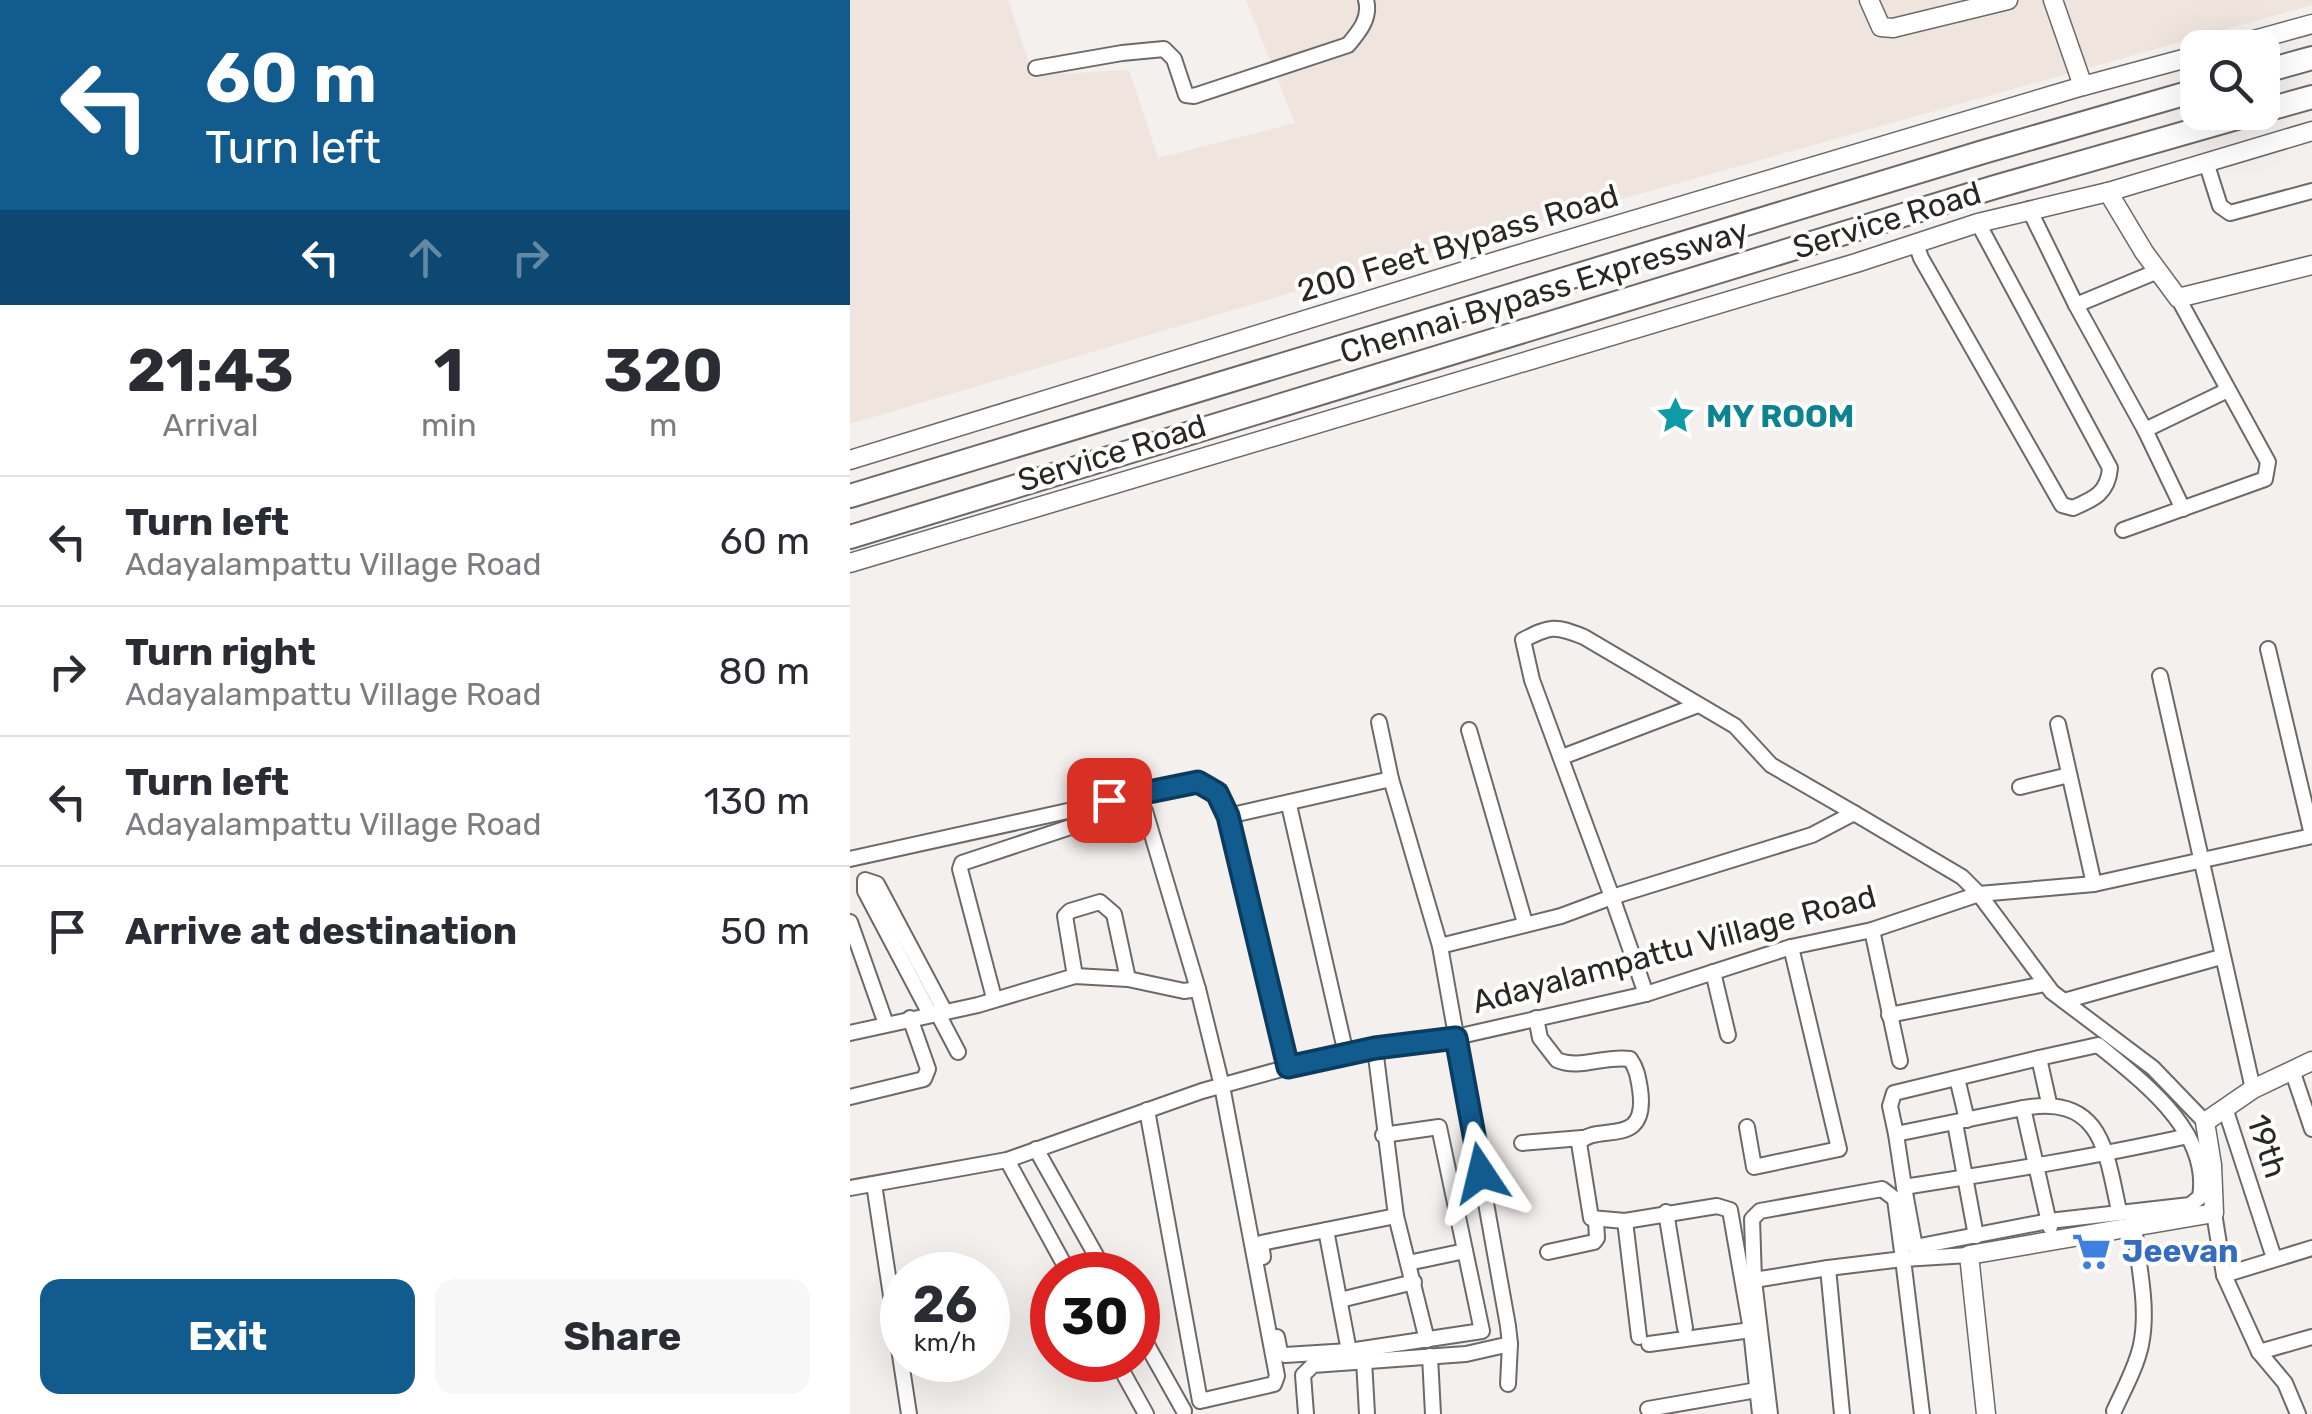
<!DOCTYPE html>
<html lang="en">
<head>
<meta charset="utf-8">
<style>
  body { margin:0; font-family:Rubik,sans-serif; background:#f7f7f7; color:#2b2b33; height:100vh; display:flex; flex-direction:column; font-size:38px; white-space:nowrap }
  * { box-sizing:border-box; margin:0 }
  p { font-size:32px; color:#7c7c81 }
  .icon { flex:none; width:55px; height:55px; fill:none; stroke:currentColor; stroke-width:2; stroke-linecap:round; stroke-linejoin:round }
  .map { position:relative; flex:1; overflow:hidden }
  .details { display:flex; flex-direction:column; background:#fff; width:850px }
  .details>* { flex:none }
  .top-card { background:#115b8f; color:#fff; overflow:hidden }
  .fabs { position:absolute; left:1330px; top:30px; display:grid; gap:20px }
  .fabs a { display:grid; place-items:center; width:100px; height:100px; border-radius:20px; background:#fff; box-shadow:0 10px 40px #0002; font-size:50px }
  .speed { position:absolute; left:30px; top:1252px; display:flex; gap:20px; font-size:50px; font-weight:700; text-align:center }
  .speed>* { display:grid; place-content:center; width:130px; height:130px; border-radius:50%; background:#fff; box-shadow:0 10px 40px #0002; line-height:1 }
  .speed small { font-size:25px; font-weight:400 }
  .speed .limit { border:15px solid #d22; background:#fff; color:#111 }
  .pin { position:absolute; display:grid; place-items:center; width:85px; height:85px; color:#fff; margin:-42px; border-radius:20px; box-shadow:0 5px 15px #0006 }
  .me { position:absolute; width:110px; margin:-55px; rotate:350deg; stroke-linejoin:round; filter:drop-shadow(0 0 8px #0008) }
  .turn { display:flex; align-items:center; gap:35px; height:210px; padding:0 40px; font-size:45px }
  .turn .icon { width:130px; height:130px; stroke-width:2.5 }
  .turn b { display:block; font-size:70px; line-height:85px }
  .lanes { display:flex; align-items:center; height:95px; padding:0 40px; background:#0003; justify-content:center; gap:50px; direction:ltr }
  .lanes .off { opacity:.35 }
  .eta { display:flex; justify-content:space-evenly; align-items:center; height:170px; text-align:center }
  .eta b { font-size:60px; font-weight:700; line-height:70px }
  .action { display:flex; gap:20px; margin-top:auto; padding:20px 40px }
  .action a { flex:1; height:115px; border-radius:20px; background:#115b8f; color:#fff; font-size:40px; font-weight:700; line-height:115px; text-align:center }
  .action a+a { background:#f7f7f7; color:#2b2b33 }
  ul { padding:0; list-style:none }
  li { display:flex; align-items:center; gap:30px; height:130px; padding:0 40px; border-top:2px solid #e1e1e2 }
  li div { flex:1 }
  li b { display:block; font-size:38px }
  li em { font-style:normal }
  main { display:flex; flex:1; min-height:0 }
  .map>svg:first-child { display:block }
  .built { fill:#f0e4de }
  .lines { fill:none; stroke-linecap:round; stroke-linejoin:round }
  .minor-casing { stroke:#6d6968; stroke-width:18 }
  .tertiary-casing { stroke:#6d6968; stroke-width:21 }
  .trunk-casing { stroke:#6d6968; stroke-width:26 }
  .minor { stroke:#fff; stroke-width:14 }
  .tertiary { stroke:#fff; stroke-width:18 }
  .trunk { stroke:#fff; stroke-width:22 }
  .route-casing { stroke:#0b3b5d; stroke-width:25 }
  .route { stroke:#115b8f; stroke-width:18 }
  .labels { text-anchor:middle; stroke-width:8; stroke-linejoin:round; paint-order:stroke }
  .street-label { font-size:32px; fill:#2a2827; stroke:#fff }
  .culture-label { font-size:32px; font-weight:bold; fill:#0d838f; stroke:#fff; text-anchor:start }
  .shop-label { font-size:32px; font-weight:bold; fill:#366cbe; stroke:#fff; text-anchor:start }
</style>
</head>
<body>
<main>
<section class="details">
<div class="top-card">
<div class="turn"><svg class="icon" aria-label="left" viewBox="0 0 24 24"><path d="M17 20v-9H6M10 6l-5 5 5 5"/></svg><div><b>60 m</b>Turn left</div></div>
<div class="lanes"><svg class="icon" aria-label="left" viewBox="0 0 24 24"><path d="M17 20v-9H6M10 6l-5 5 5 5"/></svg><svg class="icon off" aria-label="ahead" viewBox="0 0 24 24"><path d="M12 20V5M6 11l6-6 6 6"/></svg><svg class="icon off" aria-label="right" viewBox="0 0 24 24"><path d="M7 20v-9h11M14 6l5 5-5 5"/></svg></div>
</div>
<div class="eta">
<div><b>21:43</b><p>Arrival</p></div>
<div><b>1</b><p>min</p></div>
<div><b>320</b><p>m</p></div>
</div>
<ul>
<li><svg class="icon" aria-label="left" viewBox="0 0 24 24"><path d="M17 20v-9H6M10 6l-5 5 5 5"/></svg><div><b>Turn left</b><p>Adayalampattu Village Road</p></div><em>60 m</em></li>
<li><svg class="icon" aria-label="right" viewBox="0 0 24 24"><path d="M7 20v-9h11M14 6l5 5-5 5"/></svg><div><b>Turn right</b><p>Adayalampattu Village Road</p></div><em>80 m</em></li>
<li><svg class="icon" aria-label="left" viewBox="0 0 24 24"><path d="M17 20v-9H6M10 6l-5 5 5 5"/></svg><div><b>Turn left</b><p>Adayalampattu Village Road</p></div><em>130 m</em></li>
<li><svg class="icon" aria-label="arrive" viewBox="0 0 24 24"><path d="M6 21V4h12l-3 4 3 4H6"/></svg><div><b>Arrive at destination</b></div><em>50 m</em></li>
</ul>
<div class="action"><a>Exit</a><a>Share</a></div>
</section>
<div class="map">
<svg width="1462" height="1414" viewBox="0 0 1462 1414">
  <rect width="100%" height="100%" fill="#f4f0ee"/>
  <path class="built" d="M0 0H158L183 75 279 70 308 158 445 123 396 0H1462V5L494 277 0 424Z"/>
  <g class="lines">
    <defs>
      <g id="minor">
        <path d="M186 68 272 53 314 49 324 59 336 95 344 96 498 45C509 32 521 18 516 0"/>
        <path d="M1356 162 1370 206 1380 213 1462 191"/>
        <path d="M1179 209 1226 305 1295 430 1378 390"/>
        <path d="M1066 244 1071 258 1212 505 1223 508C1244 499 1258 493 1260 468L1128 223"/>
        <path d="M1226 305 1308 271"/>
        <path d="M1295 430 1333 509"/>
        <path d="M1273 530 1415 479 1418 462 1328 298"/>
        <path d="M1418 649 1462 835"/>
        <path d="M1310 676 1403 1089"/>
        <path d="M529 722 541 779"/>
        <path d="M1208 724 1244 884"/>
        <path d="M619 730 675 923"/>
        <path d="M712 757 848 705"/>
        <path d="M1170 787 1219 775"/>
        <path d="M439 805 496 1054"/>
        <path d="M378 816 541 779 590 946 658 1326 660 1344 616 1354 463 1365 453 1375 456 1414"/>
        <path d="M0 859 349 782 367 793 378 816 439 1067 525 1048 606 1037 796 994 941 947 1022 930 1129 894 1202 992 1303 1068 1355 1122"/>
        <path d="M0 922 36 1024"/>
        <path d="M1022 930 1050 1061"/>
        <path d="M590 946 711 916 762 897 682 680 673 640C700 626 705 625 734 637L885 726 921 765 1004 813"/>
        <path d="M863 972 878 1035"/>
        <path d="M225 976 215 916 220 911 250 902 264 914 278 979"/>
        <path d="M796 994 762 897 962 835 1004 813 1112 877 1129 894 1244 884 1462 836"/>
        <path d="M144 998 110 869 112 863 287 805 295 811 348 989"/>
        <path d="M1214 1001 1371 957"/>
        <path d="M87 1012 108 1052"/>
        <path d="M80 1014 15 891V880L27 884 94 1010"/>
        <path d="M1039 1015 1195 984"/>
        <path d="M686 1018 690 1038 707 1060C730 1070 755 1055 780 1059 787 1069 788 1077 790 1089 799 1151 747 1121 729 1143L741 1218 775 1221 867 1206 880 1210 901 1330 910 1414"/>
        <path d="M0 1033 128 1005 225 976 278 979 334 991 348 989 372 1086 427 1376 424 1384 350 1401 297 1110"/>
        <path d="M525 1048 546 1216 577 1340"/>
        <path d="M1442 1070 1462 1129"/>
        <path d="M1107 1078 1117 1120"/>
        <path d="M0 1097 74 1079 78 1069 60 1018"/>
        <path d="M1173 1108C1252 1094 1256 1151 1269 1211"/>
        <path d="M1375 1108 1424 1258"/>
        <path d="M1105 1123 1126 1236"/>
        <path d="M897 1127 904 1167 989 1149 941 947"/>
        <path d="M1046 1134 1040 1106 1044 1093 1189 1058"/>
        <path d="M672 1143 732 1138"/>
        <path d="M186 1149 257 1275"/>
        <path d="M157 1160 220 1275"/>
        <path d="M24 1184 59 1414"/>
        <path d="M1054 1187 1065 1247 1199 1221 1340 1205 1350 1197C1361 1132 1293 1082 1248 1045L1189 1058 1199 1103"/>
        <path d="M0 1188 157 1160 352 1091 439 1067"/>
        <path d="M816 1212 835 1328"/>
        <path d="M1364 1213 1374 1275 1409 1352 1435 1383 1448 1414"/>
        <path d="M775 1221 789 1337"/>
        <path d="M1200 1227 1173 1108 1046 1134 1054 1187C1149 1172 1244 1157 1338 1136"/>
        <path d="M698 1252 744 1242 747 1238 746 1221"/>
        <path d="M413 1257 411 1243 476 1230"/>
        <path d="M558 1263 615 1251"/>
        <path d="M1374 1275 1462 1248"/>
        <path d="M904 1280 902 1219 910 1211 1032 1189 1045 1199 1053 1259 978 1268"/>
        <path d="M490 1300 564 1282"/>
        <path d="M288 1329 334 1411"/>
        <path d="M427 1337 430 1352 435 1355 499 1351 632 1331 589 1127 533 1135"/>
        <path d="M799 1344 901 1330"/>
        <path d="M499 1351 476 1230 546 1216"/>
        <path d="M1409 1352 1462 1337"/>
        <path d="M580 1356 583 1414"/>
        <path d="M266 1360 296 1414"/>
        <path d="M514 1360 517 1414"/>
        <path d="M658 1384 660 1344"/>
        <path d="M798 1409 907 1390"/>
        <path d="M1264 1411C1274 1389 1286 1368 1291 1345 1299 1307 1288 1264 1284 1226"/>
        <path d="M920 1414 904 1280 978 1268 992 1414"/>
        <path d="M1072 1414 1053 1259 1119 1255"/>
      </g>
      <g id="tertiary">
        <path d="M1019 0 1031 27 1043 28 1158 0"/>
        <path d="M1203 0 1233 86"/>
        <path d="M1375 48 1462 24"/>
        <path d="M1258 192 1294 252 1328 298 1462 265"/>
        <path d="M0 460 663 256 1233 86 1348 55"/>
        <path d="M0 563 1006 263 1128 223 1258 192 1462 131"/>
        <path d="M1136 1414 1119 1255 1364 1213 1362 1165 1355 1122 1403 1089 1462 1061"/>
      </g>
      <g id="trunk">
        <path d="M1412 72 1462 58"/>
        <path d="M1412 111 1462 97"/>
        <path d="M0 496 1133 152 1348 90"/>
        <path d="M0 537 1145 187 1408 112"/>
      </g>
    </defs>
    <use href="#minor" class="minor-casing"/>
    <use href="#tertiary" class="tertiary-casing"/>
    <use href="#trunk" class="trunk-casing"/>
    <use href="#minor" class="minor"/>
    <use href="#tertiary" class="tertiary"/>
    <use href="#trunk" class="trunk"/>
  </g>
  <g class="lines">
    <defs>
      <path id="route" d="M259 800 348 782 367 793 378 816 438 1067 525 1048 606 1038 631 1173"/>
    </defs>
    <use href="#route" class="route-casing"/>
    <use href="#route" class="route"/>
  </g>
  <defs>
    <symbol id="sight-bare" viewBox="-9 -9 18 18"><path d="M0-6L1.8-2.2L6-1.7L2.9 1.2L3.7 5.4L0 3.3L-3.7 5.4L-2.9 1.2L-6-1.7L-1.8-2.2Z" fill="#0f9aa8" stroke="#fff" stroke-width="2.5" paint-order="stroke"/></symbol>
    <symbol id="supermarket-bare" viewBox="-9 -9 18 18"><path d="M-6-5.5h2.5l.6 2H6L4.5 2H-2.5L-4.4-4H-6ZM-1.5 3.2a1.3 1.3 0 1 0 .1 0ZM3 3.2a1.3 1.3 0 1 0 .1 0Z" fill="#3f7fe0" stroke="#fff" stroke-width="2.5" paint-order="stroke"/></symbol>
  </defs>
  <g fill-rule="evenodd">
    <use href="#sight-bare" x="798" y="388" width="55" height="55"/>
    <use href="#supermarket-bare" x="1214" y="1224" width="55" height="55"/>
  </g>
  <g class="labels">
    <g class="street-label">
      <text transform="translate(1037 220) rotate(-17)" y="11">Service Road</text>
      <text transform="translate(608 243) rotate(-17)" y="11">200 Feet Bypass Road</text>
      <text transform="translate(694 291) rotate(-17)" y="11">Chennai Bypass Expressway</text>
      <text transform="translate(262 453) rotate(-17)" y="11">Service Road</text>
      <text transform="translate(824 949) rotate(-15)" y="11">Adayalampattu Village Road</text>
      <text transform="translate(1417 1146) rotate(72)" y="11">19th</text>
    </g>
    <g class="culture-label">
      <text x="856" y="427">MY ROOM</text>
    </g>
    <g class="shop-label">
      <text x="1272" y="1262">Jeevan</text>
    </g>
  </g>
</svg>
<div class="fabs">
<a><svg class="icon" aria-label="search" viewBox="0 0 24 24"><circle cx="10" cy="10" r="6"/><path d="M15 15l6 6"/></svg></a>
</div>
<div class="speed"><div>26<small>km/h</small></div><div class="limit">30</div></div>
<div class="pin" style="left:259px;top:800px;background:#d93025"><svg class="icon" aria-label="arrive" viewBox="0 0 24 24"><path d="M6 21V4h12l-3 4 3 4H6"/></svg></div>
<svg class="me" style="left:631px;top:1173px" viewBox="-20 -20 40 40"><path d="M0-17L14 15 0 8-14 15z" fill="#115b8f" stroke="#fff" stroke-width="4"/></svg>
</div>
</main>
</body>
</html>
